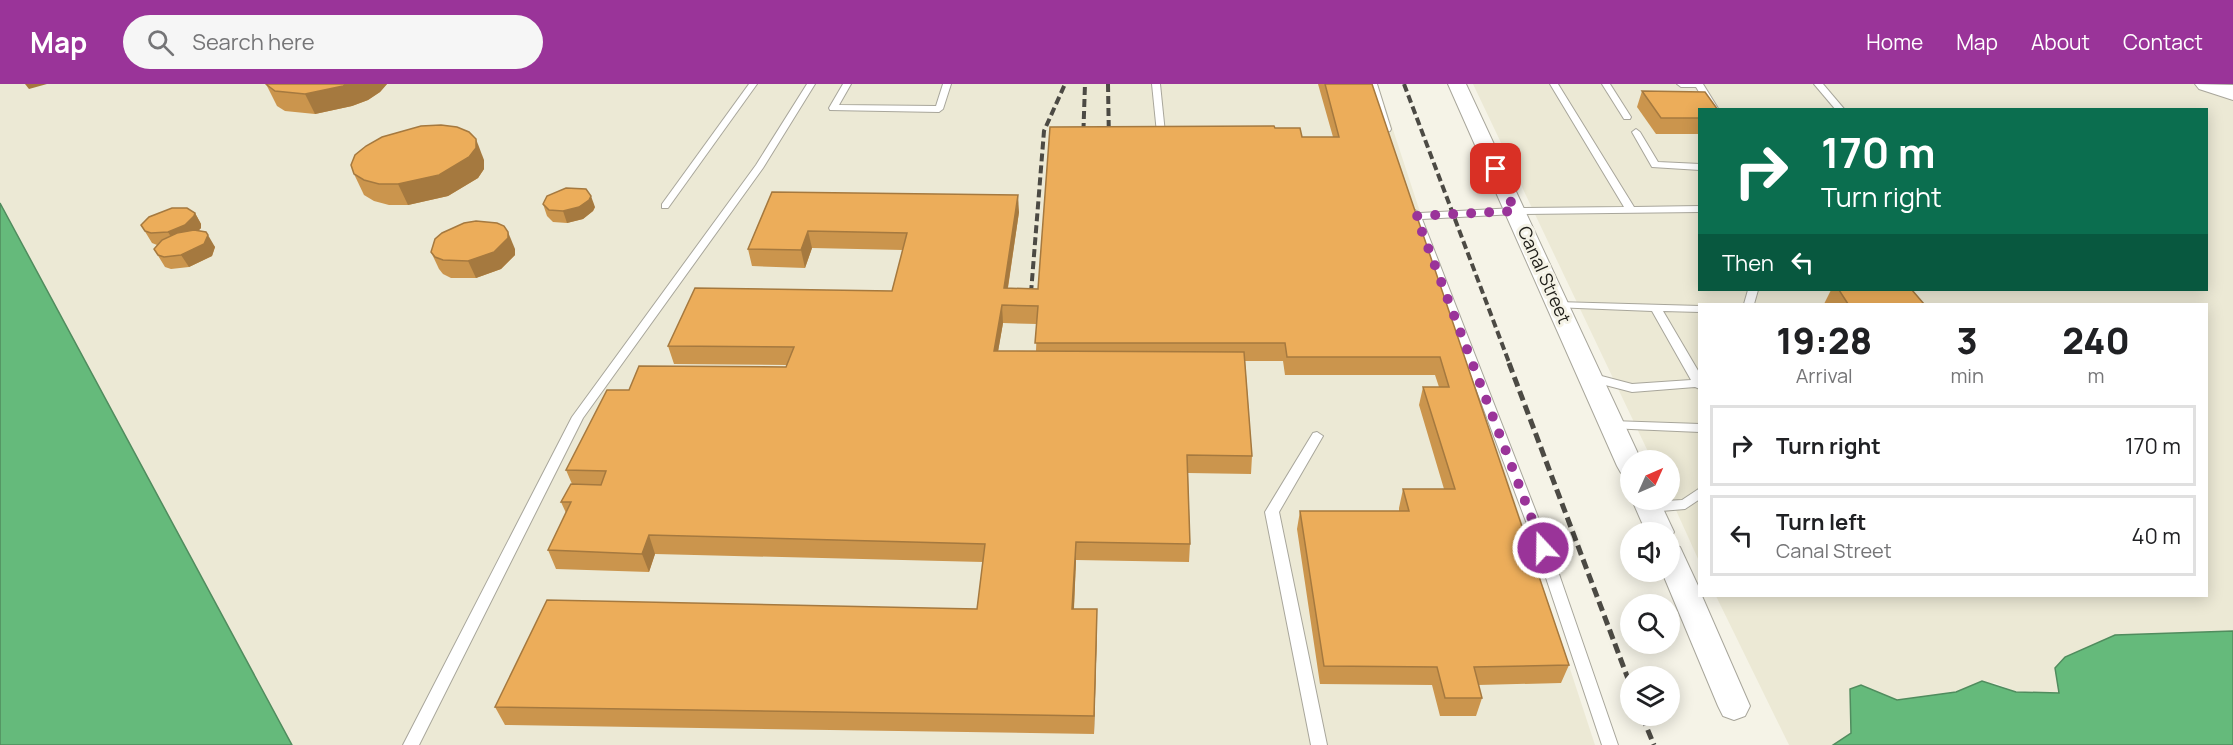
<!DOCTYPE html>
<html lang="en">
<head>
<meta charset="utf-8">
<style>
  body { margin:0; font-family:Manrope,sans-serif; background:#f6f6f6; color:#202124; height:100vh; display:flex; flex-direction:column; font-size:22px; white-space:nowrap }
  * { box-sizing:border-box; margin:0 }
  p { font-size:20px; color:#757577 }
  .icon { flex:none; width:33px; height:33px; fill:none; stroke:currentColor; stroke-width:2; stroke-linecap:round; stroke-linejoin:round }
  .map { position:relative; flex:1; overflow:hidden }
  .drawer { position:absolute; left:1698px; top:219px; width:510px; height:294px; display:flex; flex-direction:column; background:#fff; border-radius:0px; box-shadow:0 3px 15px #0003 }
  .drawer>* { flex:none }
  .banner { position:absolute; left:1698px; top:24px; width:510px; height:183px; border-radius:0px; box-shadow:0 3px 15px #0003; background:#0b6e4f; color:#fff; overflow:hidden }
  .needle { width:39px; rotate:45deg }
  .tools { position:absolute; left:1620px; top:366px; display:grid; gap:12px }
  .tools a { display:grid; place-items:center; width:60px; height:60px; border-radius:50%; background:#fff; box-shadow:0 3px 15px #0003; font-size:30px }
  .pin { position:absolute; display:grid; place-items:center; width:51px; height:51px; color:#fff; margin:-26px; border-radius:12px; box-shadow:0 3px 9px #0006 }
  .me { position:absolute; width:66px; margin:-33px; rotate:339deg; stroke-linejoin:round; filter:drop-shadow(0 0 4px #0008) }
  .turn { display:flex; align-items:center; gap:21px; height:126px; padding:0 24px; font-size:27px }
  .turn .icon { width:78px; height:78px; stroke-width:2.5 }
  .turn b { display:block; font-size:42px; line-height:51px }
  .then { display:flex; align-items:center; height:57px; padding:0 24px; background:#0003; gap:12px; font-size:22px }
  .eta { display:flex; justify-content:space-evenly; align-items:center; height:102px; text-align:center }
  .eta b { font-size:36px; font-weight:800; line-height:42px }
  ul { padding:0; list-style:none }
  li { display:flex; align-items:center; gap:18px; height:81px; margin:0 12px 9px; padding:0 12px; border:3px solid #e0e0e0; border-radius:0px }
  li div { flex:1 }
  li b { display:block; font-size:22px }
  li em { font-style:normal }
  header { display:flex; align-items:center; gap:36px; box-sizing:border-box; height:84px; padding:0 30px; background:#9a3499; color:#fff }
  header strong { font-size:28px }
  nav { display:flex; gap:33px; margin-inline-start:auto; font-size:21px }
  .search { width:420px; height:54px; background:#f6f6f6; display:flex; align-items:center; gap:15px; box-sizing:border-box; padding:0 21px; border-radius:33px; color:#757577; font-size:22px }
  .map>svg:first-child { display:block }
  .built { fill:#ece9d5; fill-rule:evenodd }
  .water { fill:#65ba7b; stroke:#508c5e; stroke-width:1.5 }
  .lines { fill:none; stroke-linecap:round; stroke-linejoin:round }
  .service-casing { stroke:#a8a69b; stroke-width:2 }
  .minor-casing { stroke:#a8a69b; stroke-width:2 }
  .motorway-casing { stroke:#a8a69b; stroke-width:2 }
  .service { fill:#fff; fill-rule:evenodd }
  .minor { fill:#fff; fill-rule:evenodd }
  .motorway { fill:#fff; fill-rule:evenodd }
  .rail-far1 { stroke:#4c4a44; stroke-width:4; stroke-dasharray:8 4; stroke-linecap:butt }
  .rail { stroke:#4c4a44; stroke-width:5; stroke-dasharray:10 5; stroke-linecap:butt }
  .wall { fill:#cb954d; fill-rule:evenodd }
  .shaded-wall { fill:#a5793f }
  .building { fill:#ecad5a; stroke:#a5793f; stroke-width:1.5 }
  .route { stroke:#9a3499; stroke-width:10; stroke-dasharray:0 18 }
  .labels { text-anchor:middle; stroke-width:6; stroke-linejoin:round; paint-order:stroke }
  .street-label { font-size:18px; fill:#201f1a; stroke:#f5f3e7 }
</style>
</head>
<body>
<header>
<strong>Map</strong>
<div class="search"><svg class="icon" aria-label="search" viewBox="0 0 24 24"><circle cx="10" cy="10" r="6"/><path d="M15 15l6 6"/></svg>Search here</div>
<nav><a>Home</a><a>Map</a><a>About</a><a>Contact</a></nav>
</header>
<div class="map">
<svg width="2233" height="661" viewBox="0 0 2233 661">
  <rect width="100%" height="100%" fill="#f5f3e7"/>
  <g class="built">
    <path d="M0 0H1378L1595 661H292L0 119Z"/>
    <path d="M1473 0H2233V547L2115 551 2065 573 2055 584 2059 609 2016 608 1995 599 1972 601 1956 608 1897 616 1860 601 1850 605 1851 649 1833 661H1789L1716 512H2206V220H1700L1699 477 1670 413V376H1652ZM1700 26H2206V206H1700Z"/>
  </g>
  <g class="water">
    <path d="M0 119 292 661H0Z"/>
    <path d="M2233 547V661H1833L1851 649 1850 605 1861 601 1897 616 1956 608 1982 597 2016 608 2059 609 2055 584 2065 573 2115 551Z"/>
  </g>
  <g class="lines">
    <defs>
      <g id="service">
        <path d="M749 0H757L668 124H662V120Z"/>
        <path d="M807 0H815L763 84 583 334 419 661H403L572 333 756 81Z"/>
        <path d="M843 0H851L839 21 936 22 943 0H951L943 25 939 28 830 26 829 24Z"/>
        <path d="M1152 0H1160L1165 49 1161 52 1157 49Z"/>
        <path d="M1369 0H1377L1391 45 1390 47 1387 48 1383 45Z"/>
        <path d="M1550 0H1558L1634 123 1700 122V128L1515 130 1422 135 1550 464 1618 661H1602L1536 464 1410 129 1415 126 1420 129 1515 124 1624 123Z"/>
        <path d="M1602 0H1610L1631 33 1630 35H1624Z"/>
        <path d="M1677 0H1703L1719 26H1710L1696 3H1681Z"/>
        <path d="M1814 0H1823L1845 26H1836Z"/>
        <path d="M1636 45 1640 48 1658 78 1700 80V86L1652 83 1632 48Z"/>
        <path d="M1748 206H1758L1754 220H1744Z"/>
        <path d="M1557 218 1700 222V228L1663 227 1700 290V305L1695 303 1632 308 1586 296 1584 293 1590 289 1632 300 1691 296 1652 227 1553 223 1552 221 1553 219Z"/>
        <path d="M1612 337 1700 340V348L1608 344 1606 341 1608 338Z"/>
        <path d="M1317 348 1323 352 1279 428 1327 661H1311L1265 428 1313 349Z"/>
        <path d="M1700 404V415L1685 425 1649 428 1644 426 1642 423 1644 420 1649 418 1682 416Z"/>
      </g>
      <g id="minor">
        <path d="M1448 0H1466L1641 376H1630V391L1621 389 1617 382Z"/>
        <path d="M1632 416H1659L1674 448 1670 455V448H1646Z"/>
        <path d="M1670 460 1680 463 1700 506V512H1702L1750 622 1745 632 1734 636 1723 632 1718 622 1662 488H1670Z"/>
      </g>
      <path id="motorway" d="M2195 0 2233 1V16L2199 5Z"/>
    </defs>
    <use href="#service" class="service-casing"/>
    <use href="#minor" class="minor-casing"/>
    <use href="#motorway" class="motorway-casing"/>
    <use href="#service" class="service"/>
    <use href="#minor" class="minor"/>
    <use href="#motorway" class="motorway"/>
    <g class="rail-far1">
      <path d="M1108 0 1109 59"/>
      <path d="M1404 0 1510 281"/>
      <path d="M1083 59 1085 0"/>
      <path d="M1030 221 1044 47 1065 0"/>
    </g>
    <g class="rail">
      <path d="M1509 279 1630 600"/>
      <path d="M1642 632 1654 661"/>
    </g>
  </g>
  <g class="wall">
    <path d="M266 0H387L380 8 368 16 352 22 315 30 285 27 277 22Z"/>
    <path d="M1318 0H1372L1569 581 1561 599 1478 601 1482 614 1476 632H1440L1432 601 1320 600 1297 445 1300 427H1399V424L1403 405H1444L1419 321 1423 303H1439L1435 291H1285L1283 277H1245L1252 372 1251 390 1188 389 1190 460 1189 478 1076 476 1074 525 1097 544 1094 650 505 641 495 623 977 525 983 478 655 470 649 488 556 485 548 466 566 429 561 418 572 400 566 386 629 306 786 283 787 281 674 280 668 262 892 207 903 166 812 164 805 184 752 182 748 165 772 108 1019 128 1008 204 1038 205 1275 44 1302 53H1333ZM1003 239 1037 240 1036 267H998Z"/>
    <path d="M1642 7 1700 26V50H1656L1637 23Z"/>
    <path d="M484 76V85L478 94 448 112 408 121H389L374 117 364 111 354 90Z"/>
    <path d="M543 120 595 123 593 127 583 135 567 139 553 138 547 132Z"/>
    <path d="M195 129 201 140V144L198 147 215 163 212 172 189 183 171 185 165 183 154 165 157 161 152 159 141 141Z"/>
    <path d="M515 165V171L501 185 476 194H451L443 190 439 185 431 168Z"/>
    <path d="M1831 206H1912L1924 220H1824Z"/>
  </g>
  <g class="shaded-wall">
    <path d="M25 0H47L29 5Z"/>
    <path d="M349 0H387L380 8 368 16 352 22 315 30 305 10Z"/>
    <path d="M476 55 484 76V85L478 94 448 112 408 121 398 100Z"/>
    <path d="M1018 111 1019 128 1005 222 1004 204Z"/>
    <path d="M591 112 595 123 593 127 583 135 567 139 563 127Z"/>
    <path d="M195 129 201 140V144L192 153 175 159 168 148Z"/>
    <path d="M808 147 812 164 805 184 801 166Z"/>
    <path d="M508 148 515 165V171L501 185 476 194 468 177Z"/>
    <path d="M208 151 215 163 212 172 189 183 181 171Z"/>
    <path d="M1002 221 1003 239 995 285 994 267Z"/>
    <path d="M649 451 655 470 649 488 642 470Z"/>
    <path d="M1076 458V476L1073 543 1072 525Z"/>
    <path d="M1097 525V544L1094 650V632Z"/>
  </g>
  <g class="building">
    <path d="M266 0H349L343 2 305 10 275 7 267 1Z"/>
    <path d="M1325 0H1372L1569 581 1474 583 1482 614H1445L1437 583 1324 582 1300 427H1409L1403 405H1455L1423 303H1449L1440 273H1287L1285 259H1035L1038 222 1002 221 994 267 1244 268 1252 372 1187 371 1190 460 1076 458 1072 525H1097L1094 632 495 623 547 516 977 525 985 460 649 451 642 470 548 466 571 418H561L571 400 601 401 606 387 566 386 607 306H629L639 282 786 283 794 263 668 262 695 204 892 207 907 149 808 147 801 166 748 165 772 108 1018 111 1004 204 1038 205 1050 43 1274 42 1275 44H1300L1302 53H1339Z"/>
    <path d="M1642 7 1705 8 1718 26H1700V34H1661Z"/>
    <path d="M441 41 457 43 469 48 476 55V64L469 73 439 91 398 100H379L364 96 354 90 351 81 355 71 366 62 382 53 421 42Z"/>
    <path d="M566 104 586 105 591 112 589 116 579 123 563 127 549 126 543 120 547 112Z"/>
    <path d="M172 124H187L195 129 194 132 185 141 168 148 151 149 145 147 141 141 149 133Z"/>
    <path d="M476 137 497 139 504 142 508 148V154L494 168 468 177 443 176 435 173 431 168 435 155 442 149 464 139Z"/>
    <path d="M194 146 206 148 208 151 204 160 181 171 164 173 158 171 154 165 162 156 177 149Z"/>
    <path d="M1839 206H1912L1924 220H1848Z"/>
  </g>
  <g class="lines">
    <path class="route" d="M1496 85 1515 127 1416 132 1543 464"/>
  </g>
  <g class="labels">
    <g class="street-label">
      <text transform="translate(1544 191) rotate(66)" y="6">Canal Street</text>
    </g>
  </g>
</svg>
<div class="tools">
<a><svg class="needle" viewBox="-14 -14 28 28"><path d="M0-13l5 13h-10z" fill="#e53935"/><path d="M0 13l5-13h-10z" fill="#757577"/></svg></a>
<a><svg class="icon" aria-label="sound" viewBox="0 0 24 24"><path d="M4 9h4l5-4v14l-5-4H4zM17 9q2 3 0 6"/></svg></a>
<a><svg class="icon" aria-label="search" viewBox="0 0 24 24"><circle cx="10" cy="10" r="6"/><path d="M15 15l6 6"/></svg></a>
<a><svg class="icon" aria-label="layers" viewBox="0 0 24 24"><path d="M12 4l9 5-9 5-9-5zM3 14l9 5 9-5"/></svg></a>
</div>
<div class="pin" style="left:1496px;top:85px;background:#d93025"><svg class="icon" aria-label="arrive" viewBox="0 0 24 24"><path d="M6 21V4h12l-3 4 3 4H6"/></svg></div>
<svg class="me" style="left:1543px;top:464px" viewBox="-20 -20 40 40"><circle r="17" fill="#9a3499" stroke="#fff" stroke-width="3"/><path d="M0-11L8 9 0 5-8 9z" fill="#fff"/></svg>
<div class="banner">
<div class="turn"><svg class="icon" aria-label="right" viewBox="0 0 24 24"><path d="M7 20v-9h11M14 6l5 5-5 5"/></svg><div><b>170 m</b>Turn right</div></div>
<div class="then">Then<svg class="icon" aria-label="left" viewBox="0 0 24 24"><path d="M17 20v-9H6M10 6l-5 5 5 5"/></svg></div>
</div>
<section class="drawer">
<div class="eta">
<div><b>19:28</b><p>Arrival</p></div>
<div><b>3</b><p>min</p></div>
<div><b>240</b><p>m</p></div>
</div>
<ul>
<li><svg class="icon" aria-label="right" viewBox="0 0 24 24"><path d="M7 20v-9h11M14 6l5 5-5 5"/></svg><div><b>Turn right</b></div><em>170 m</em></li>
<li><svg class="icon" aria-label="left" viewBox="0 0 24 24"><path d="M17 20v-9H6M10 6l-5 5 5 5"/></svg><div><b>Turn left</b><p>Canal Street</p></div><em>40 m</em></li>
</ul>
</section>
</div>
</body>
</html>
